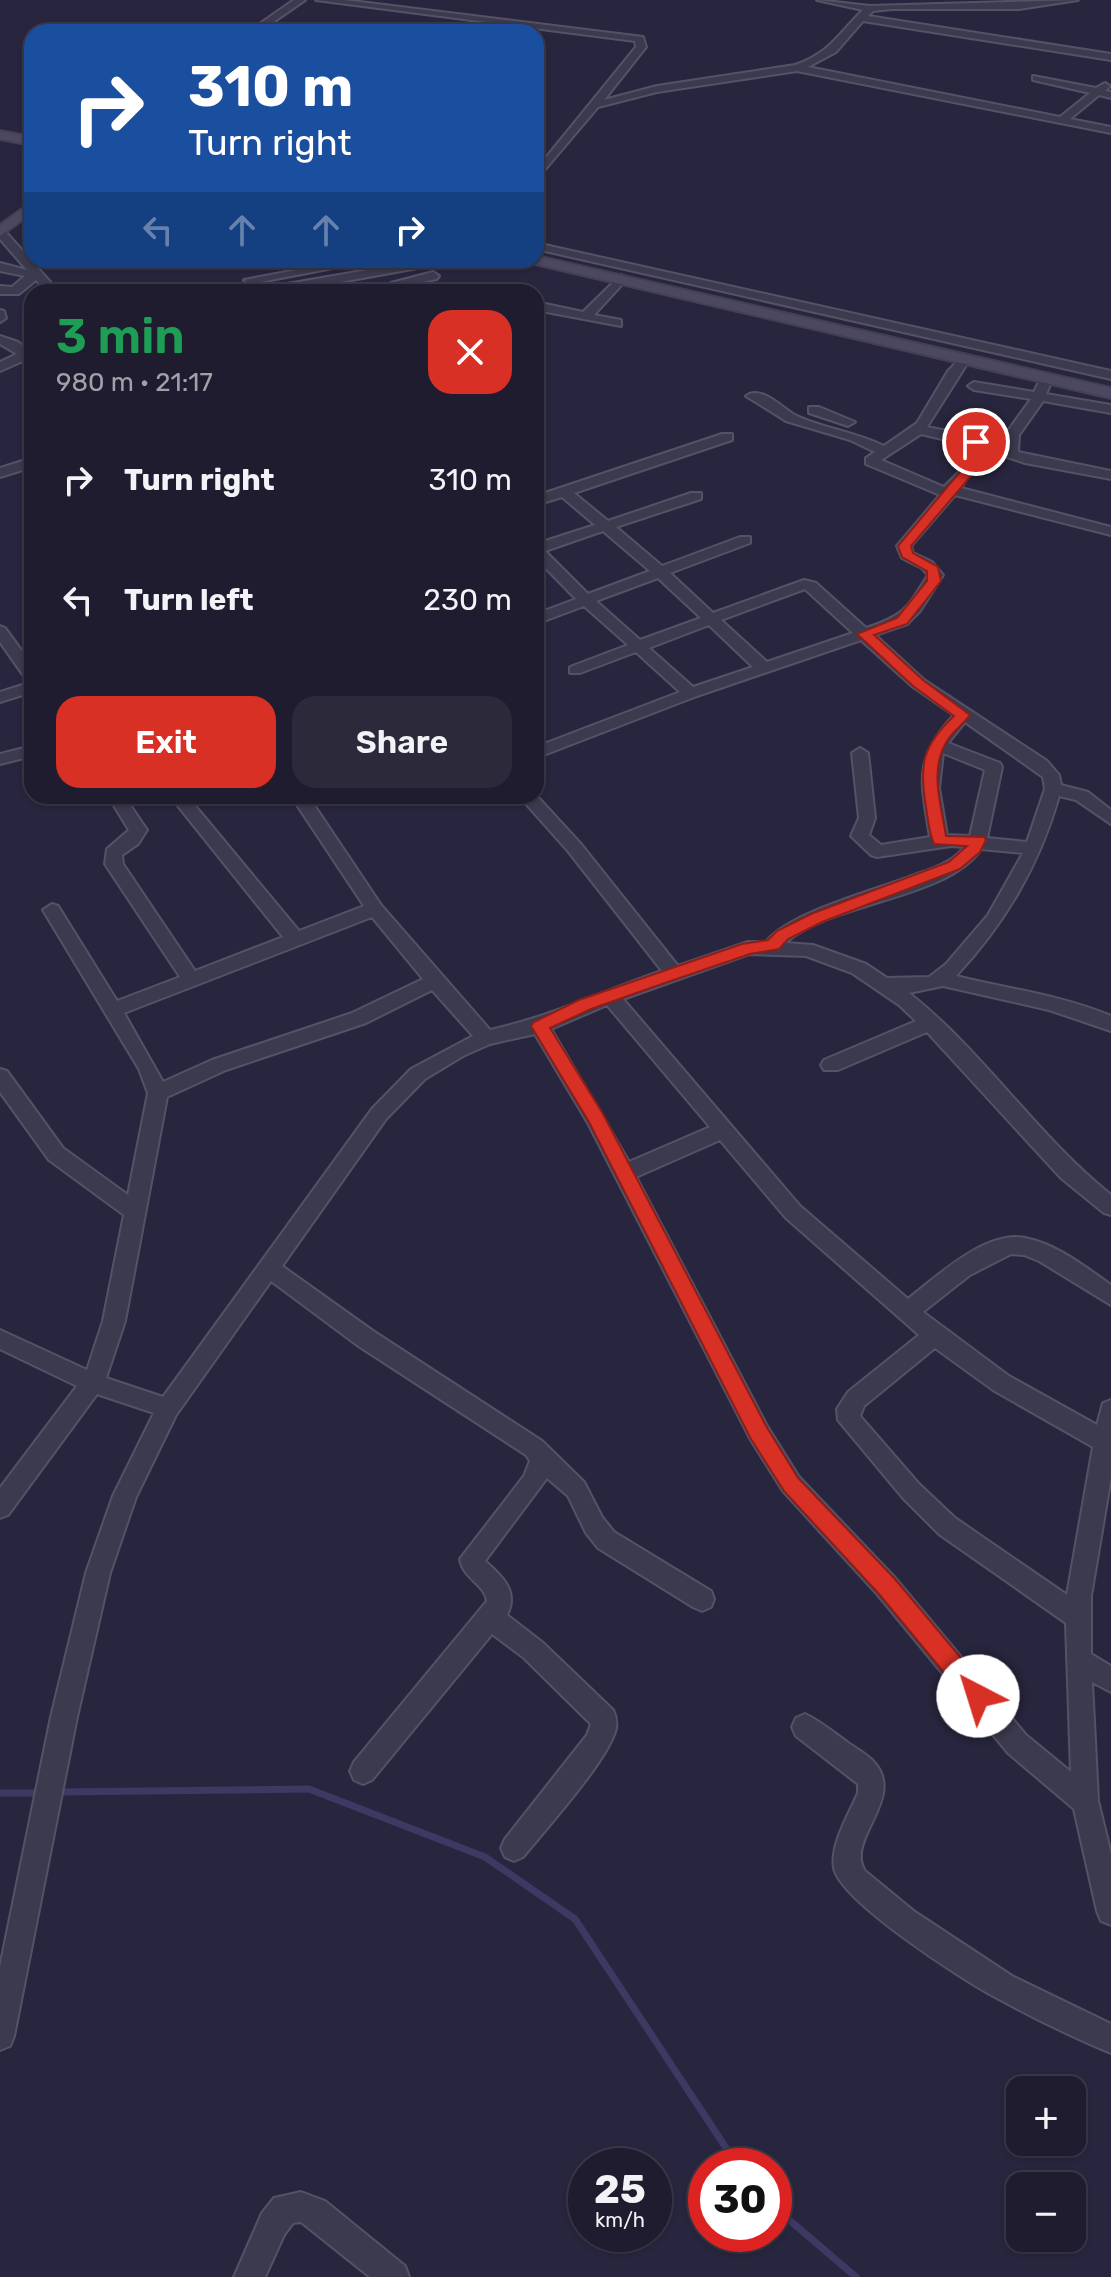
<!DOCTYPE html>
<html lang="en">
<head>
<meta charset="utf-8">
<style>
  body { margin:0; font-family:Rubik,sans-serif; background:#2b293a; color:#f1f3f6; height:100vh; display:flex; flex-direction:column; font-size:30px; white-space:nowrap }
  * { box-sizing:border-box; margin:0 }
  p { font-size:26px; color:#a1a1aa }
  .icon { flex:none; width:44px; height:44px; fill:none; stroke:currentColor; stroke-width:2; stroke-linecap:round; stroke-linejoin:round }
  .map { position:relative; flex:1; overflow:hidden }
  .details { position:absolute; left:24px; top:284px; width:520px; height:520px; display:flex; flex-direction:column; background:#1e1c2e; border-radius:24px; box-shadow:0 2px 6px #0004,0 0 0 2px #3c3a4a }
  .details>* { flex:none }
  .top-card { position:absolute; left:24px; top:24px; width:520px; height:244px; border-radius:24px; box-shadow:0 2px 6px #0004,0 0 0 2px #3c3a4a; background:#1a4fa0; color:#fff; overflow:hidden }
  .buttons { position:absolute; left:1006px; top:2076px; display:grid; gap:16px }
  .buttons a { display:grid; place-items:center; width:80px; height:80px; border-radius:16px; background:#1e1c2e; box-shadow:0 2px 6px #0004,0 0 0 2px #3c3a4a; font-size:40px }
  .speed { position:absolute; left:568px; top:2148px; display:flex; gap:16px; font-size:40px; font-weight:700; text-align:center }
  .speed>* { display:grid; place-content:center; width:104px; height:104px; border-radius:50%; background:#1e1c2e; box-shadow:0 2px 6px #0004,0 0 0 2px #3c3a4a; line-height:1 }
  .speed small { font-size:20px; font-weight:400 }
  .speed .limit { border:12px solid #d22; background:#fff; color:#111 }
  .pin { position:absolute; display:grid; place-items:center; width:68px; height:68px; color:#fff; margin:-34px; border:4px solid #fff; border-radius:50%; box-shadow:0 2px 8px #0007 }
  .me { position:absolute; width:88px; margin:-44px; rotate:320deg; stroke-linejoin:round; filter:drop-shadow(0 0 6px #0008) }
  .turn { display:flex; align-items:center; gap:28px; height:168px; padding:0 32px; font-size:36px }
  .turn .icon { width:104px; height:104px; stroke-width:2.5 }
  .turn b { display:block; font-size:56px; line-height:68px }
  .lanes { display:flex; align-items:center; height:76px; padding:0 32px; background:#0003; justify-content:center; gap:40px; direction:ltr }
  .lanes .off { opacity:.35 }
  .round { display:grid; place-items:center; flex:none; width:84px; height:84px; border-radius:24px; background:#2b293a }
  .overview { display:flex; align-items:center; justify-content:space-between; height:136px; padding:0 32px }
  h1 { font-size:48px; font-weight:600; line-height:60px; color:#1e9e55 }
  .primary-button { display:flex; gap:16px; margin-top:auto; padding:16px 32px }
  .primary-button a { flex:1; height:92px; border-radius:24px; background:#d93025; color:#fff; font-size:32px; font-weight:600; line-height:92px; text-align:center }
  .primary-button a+a { background:#2b293a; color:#f1f3f6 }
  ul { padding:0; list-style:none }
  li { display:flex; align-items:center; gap:24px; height:120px; padding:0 32px }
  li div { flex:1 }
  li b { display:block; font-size:30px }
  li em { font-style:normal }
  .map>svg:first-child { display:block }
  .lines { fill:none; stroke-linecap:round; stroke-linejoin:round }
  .stream { stroke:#3d3962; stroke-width:7 }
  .street-casing { stroke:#545266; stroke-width:4 }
  .secondary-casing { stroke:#434054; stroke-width:4 }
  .street { fill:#3c3a4e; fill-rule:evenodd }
  .secondary { fill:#4c4861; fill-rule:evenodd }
  .route { fill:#d93025; stroke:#8d1f18; stroke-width:2 }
</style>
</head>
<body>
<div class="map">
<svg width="1111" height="2277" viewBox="0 0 1111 2277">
  <rect width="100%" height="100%" fill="#28263e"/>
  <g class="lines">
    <g class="stream">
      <path d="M57 1792 309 1789 485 1857 575 1919 738 2166"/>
      <path d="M0 1793H39"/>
      <path d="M774 2207 856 2277"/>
    </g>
    <defs>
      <g id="street">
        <path d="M294 0H305L259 32H248Z"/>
        <path d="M316 0H344L643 37 646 47 604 100 657 86 795 65C830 53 838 34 863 10L817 0 870 6 1078 0 1019 9H892L873 11 868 16 1111 54V60L863 21 836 52 808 67 1060 117 1090 93 1033 80V76L1096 88 1105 83 1110 86 1105 91 1111 92V98L1099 95 1070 119 1111 127V133L797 71 657 92 598 107 536 180V170L636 47 635 41Z"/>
        <path d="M0 229 4 230 59 292H47L36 280 19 294H0V286L12 287 25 276 0 271V263L27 270 0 239Z"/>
        <path d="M536 243 1111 371V379L536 249Z"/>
        <path d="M350 260 359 263 250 284 244 280Z"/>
        <path d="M425 260 431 264 429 266 285 292 264 291 270 287Z"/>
        <path d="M433 272 439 276 437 279 397 287 391 283Z"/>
        <path d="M621 275 627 279 594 315 621 320V326L536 310V302L583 312Z"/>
        <path d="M445 284 449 285V291L418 292Z"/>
        <path d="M0 310 4 311 6 318 0 322Z"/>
        <path d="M0 336 18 342 27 350 32 348V357L0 371V362L17 354 0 344Z"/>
        <path d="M964 355 970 359 927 427 968 435 1005 448V435L1031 399 974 390 968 386 974 382 1034 392 1039 382H1049L1050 385 1046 394 1111 405V413L1043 401 1019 435 1018 452 1111 471V479L1025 463 992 452 975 465 961 488 1111 527V535L955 495 911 546 913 553 932 562 943 575 920 611 907 624 875 635 924 680 1047 761 1059 775 1061 785 1088 792 1111 810V824L1076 800 1059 796C1039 866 1005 923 956 976 1008 989 1061 995 1111 1016V1031L1049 1010 943 986 909 993C984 1052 1036 1135 1111 1195V1215L1104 1213 1061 1178 927 1032 838 1070H824L821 1065 824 1060 916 1021 899 1005 852 973 806 956 749 954 623 999 800 1206 908 1299C936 1277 986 1230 1025 1238 1057 1244 1085 1267 1111 1285V1305L1039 1261 1024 1255 1011 1254 970 1275 923 1312 1009 1376 1097 1425 1103 1403 1111 1400V1477L1091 1596V1654L1111 1666V1692L1092 1682 1098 1801 1111 1854V1925L1101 1921 1097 1911 1074 1809 1008 1753 878 1595 783 1491 751 1440 588 1123 535 1034 490 1044 463 1056 425 1079 386 1119 282 1266 373 1331 542 1441 584 1482 602 1517 614 1532 711 1591 714 1599 711 1607 702 1611 693 1607 598 1548 586 1533 568 1496 547 1478 485 1561C502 1576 519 1591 507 1615L542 1642 613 1710C616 1716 617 1721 616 1728 610 1758 545 1830 523 1857L514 1861 505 1857 501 1848 505 1839 587 1735 591 1724 524 1658 492 1634 372 1780 363 1784 354 1780 350 1771 354 1762 487 1601C485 1584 463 1579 460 1559L524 1476 530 1461 526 1455 357 1345 271 1281 176 1415 136 1497 110 1573 77 1717 14 2036 10 2046 0 2050V1967L51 1717 86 1573 113 1496 154 1413 97 1394 8 1515 0 1518V1488L77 1386 0 1349V1330L87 1370 103 1321 124 1215 49 1160 0 1092V1069L7 1071 63 1148 128 1195 148 1093 139 1069 43 910 52 904 58 906 117 1001 180 977 105 864 107 849 129 830 108 796H124L147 830 138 844 122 855 123 864 195 971 283 937 170 796H187L299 931 364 906 291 796H308L381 905 490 1030C549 1017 604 991 662 971L568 851 519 796 536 795 580 843 678 966 748 942H766C789 912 879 889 917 874 933 869 955 861 964 847L951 846 877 857 871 855 851 836 859 818 852 753 860 748 868 753 875 818 869 835 881 845 930 837C921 781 913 759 954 715L912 686 861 640 697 696 536 758V747L680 692 636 652 580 673H570V667L628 645 584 606 536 624V614L576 599 536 558V544L595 525 562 497 536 505V496L722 434H732V440L574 493 608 521 691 493H701V499L616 527 662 566 740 537H750V543L670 573 713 613 804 580 816 583 866 628C905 615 907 609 928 575L922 568 902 558 897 546 940 495 866 464V458L875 452 850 440 786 421 746 396C761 385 781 407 795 415 818 427 856 432 884 446L917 423 948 371ZM921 434 980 448 964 460 959 472 944 487 881 460ZM603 531 650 571 588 594 545 551ZM658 578 701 618 640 640 596 601ZM805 589 853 633 767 662 721 620ZM709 625 753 667 693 687 649 648ZM965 722 1043 777 1045 789 1027 842 987 838 1002 767 1000 763 948 743ZM943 753 985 770 970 836 947 835 939 788ZM981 849 1023 853 988 915 946 964 929 977 887 978 866 964 813 945 785 943C833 901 946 900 981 849ZM372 917 423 979 352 1013 212 1060 163 1082 124 1013ZM432 990 473 1036 411 1069 372 1109 163 1397 106 1378 125 1321 167 1097 226 1070 366 1023ZM607 1005 710 1127 629 1162 551 1029ZM720 1140 786 1218 919 1335 848 1392 837 1409 838 1420 903 1498 939 1534 1066 1623 1071 1772 1026 1735 896 1579 799 1477 767 1426 636 1177ZM935 1348 993 1390 1093 1447 1067 1595 955 1518 919 1484 860 1416 864 1406Z"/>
        <path d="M809 407H819L855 422 848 426 809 413Z"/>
        <path d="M32 458V467L0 477V468Z"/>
        <path d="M0 626 5 628 32 665V681L26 679 0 642Z"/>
        <path d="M32 682V692L0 702V692Z"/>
        <path d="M32 746V756L0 764V754Z"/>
        <path d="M805 1714C820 1721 833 1732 847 1742 855 1748 865 1753 872 1760 909 1797 844 1839 865 1871L915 1912 1012 1976 1111 2024V2053C1072 2037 1032 2017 995 1997 963 1980 840 1901 834 1868 830 1845 849 1814 858 1793V1784L796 1736 792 1727 796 1718Z"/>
        <path d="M301 2192 325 2201 405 2266 409 2277H370L301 2222 293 2223 284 2235 265 2277H234L262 2213 274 2198Z"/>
      </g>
      <g id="secondary">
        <path d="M0 131 32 137V145L0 139Z"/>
        <path d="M32 202V213L0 236V225Z"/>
        <path d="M536 256 1111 388V398L531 263 529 260H536Z"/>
      </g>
    </defs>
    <use href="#street" class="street-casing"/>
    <use href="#secondary" class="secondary-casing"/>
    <use href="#street" class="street"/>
    <use href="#secondary" class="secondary"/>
  </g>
  <path class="route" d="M976 438 996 447 975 465 971 476 911 546 913 553 938 567 941 581 907 624 874 635 923 680 970 715C964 723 955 730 949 738 928 767 941 804 946 836L984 837 986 840 980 852 960 869 822 922 788 939 779 949 750 954 659 985 591 1009 550 1028 603 1114 766 1426 798 1478 895 1579 986 1688 990 1696 986 1704 978 1708 970 1704 879 1594 784 1491 751 1439 589 1122 531 1026 534 1022 579 1000 742 944 768 940 777 931 811 914 949 862 967 846 934 844C929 833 928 819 926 807 919 765 922 746 954 716L913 686 857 634 897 618 927 581V571L902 557 898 546 960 472 965 461 981 448 970 442Z"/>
</svg>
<div class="buttons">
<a>+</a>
<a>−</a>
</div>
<div class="speed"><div>25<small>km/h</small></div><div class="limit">30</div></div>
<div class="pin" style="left:976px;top:442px;background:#d93025"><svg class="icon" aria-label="arrive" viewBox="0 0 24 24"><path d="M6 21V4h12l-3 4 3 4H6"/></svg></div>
<svg class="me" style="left:978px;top:1696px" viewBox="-20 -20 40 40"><circle r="19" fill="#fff"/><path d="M0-13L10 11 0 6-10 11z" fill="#d93025"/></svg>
<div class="top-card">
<div class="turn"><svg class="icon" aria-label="right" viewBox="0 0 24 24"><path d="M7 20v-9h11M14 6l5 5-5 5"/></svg><div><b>310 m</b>Turn right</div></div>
<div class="lanes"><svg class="icon off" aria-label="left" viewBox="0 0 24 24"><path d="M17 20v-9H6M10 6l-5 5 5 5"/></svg><svg class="icon off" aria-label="ahead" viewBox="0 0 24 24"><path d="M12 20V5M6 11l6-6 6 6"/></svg><svg class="icon off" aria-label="ahead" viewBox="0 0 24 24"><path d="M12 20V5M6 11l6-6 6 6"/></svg><svg class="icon" aria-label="right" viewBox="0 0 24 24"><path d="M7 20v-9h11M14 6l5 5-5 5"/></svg></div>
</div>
<section class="details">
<div class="overview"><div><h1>3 min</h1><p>980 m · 21:17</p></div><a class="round" style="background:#d93025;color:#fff"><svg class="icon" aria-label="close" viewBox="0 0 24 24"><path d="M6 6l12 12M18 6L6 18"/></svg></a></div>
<ul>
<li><svg class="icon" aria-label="right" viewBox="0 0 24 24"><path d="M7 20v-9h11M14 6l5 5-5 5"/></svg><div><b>Turn right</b></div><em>310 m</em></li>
<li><svg class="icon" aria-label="left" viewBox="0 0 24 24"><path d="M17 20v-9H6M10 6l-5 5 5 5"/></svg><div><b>Turn left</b></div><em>230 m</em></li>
</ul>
<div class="primary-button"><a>Exit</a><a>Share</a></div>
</section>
</div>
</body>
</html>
